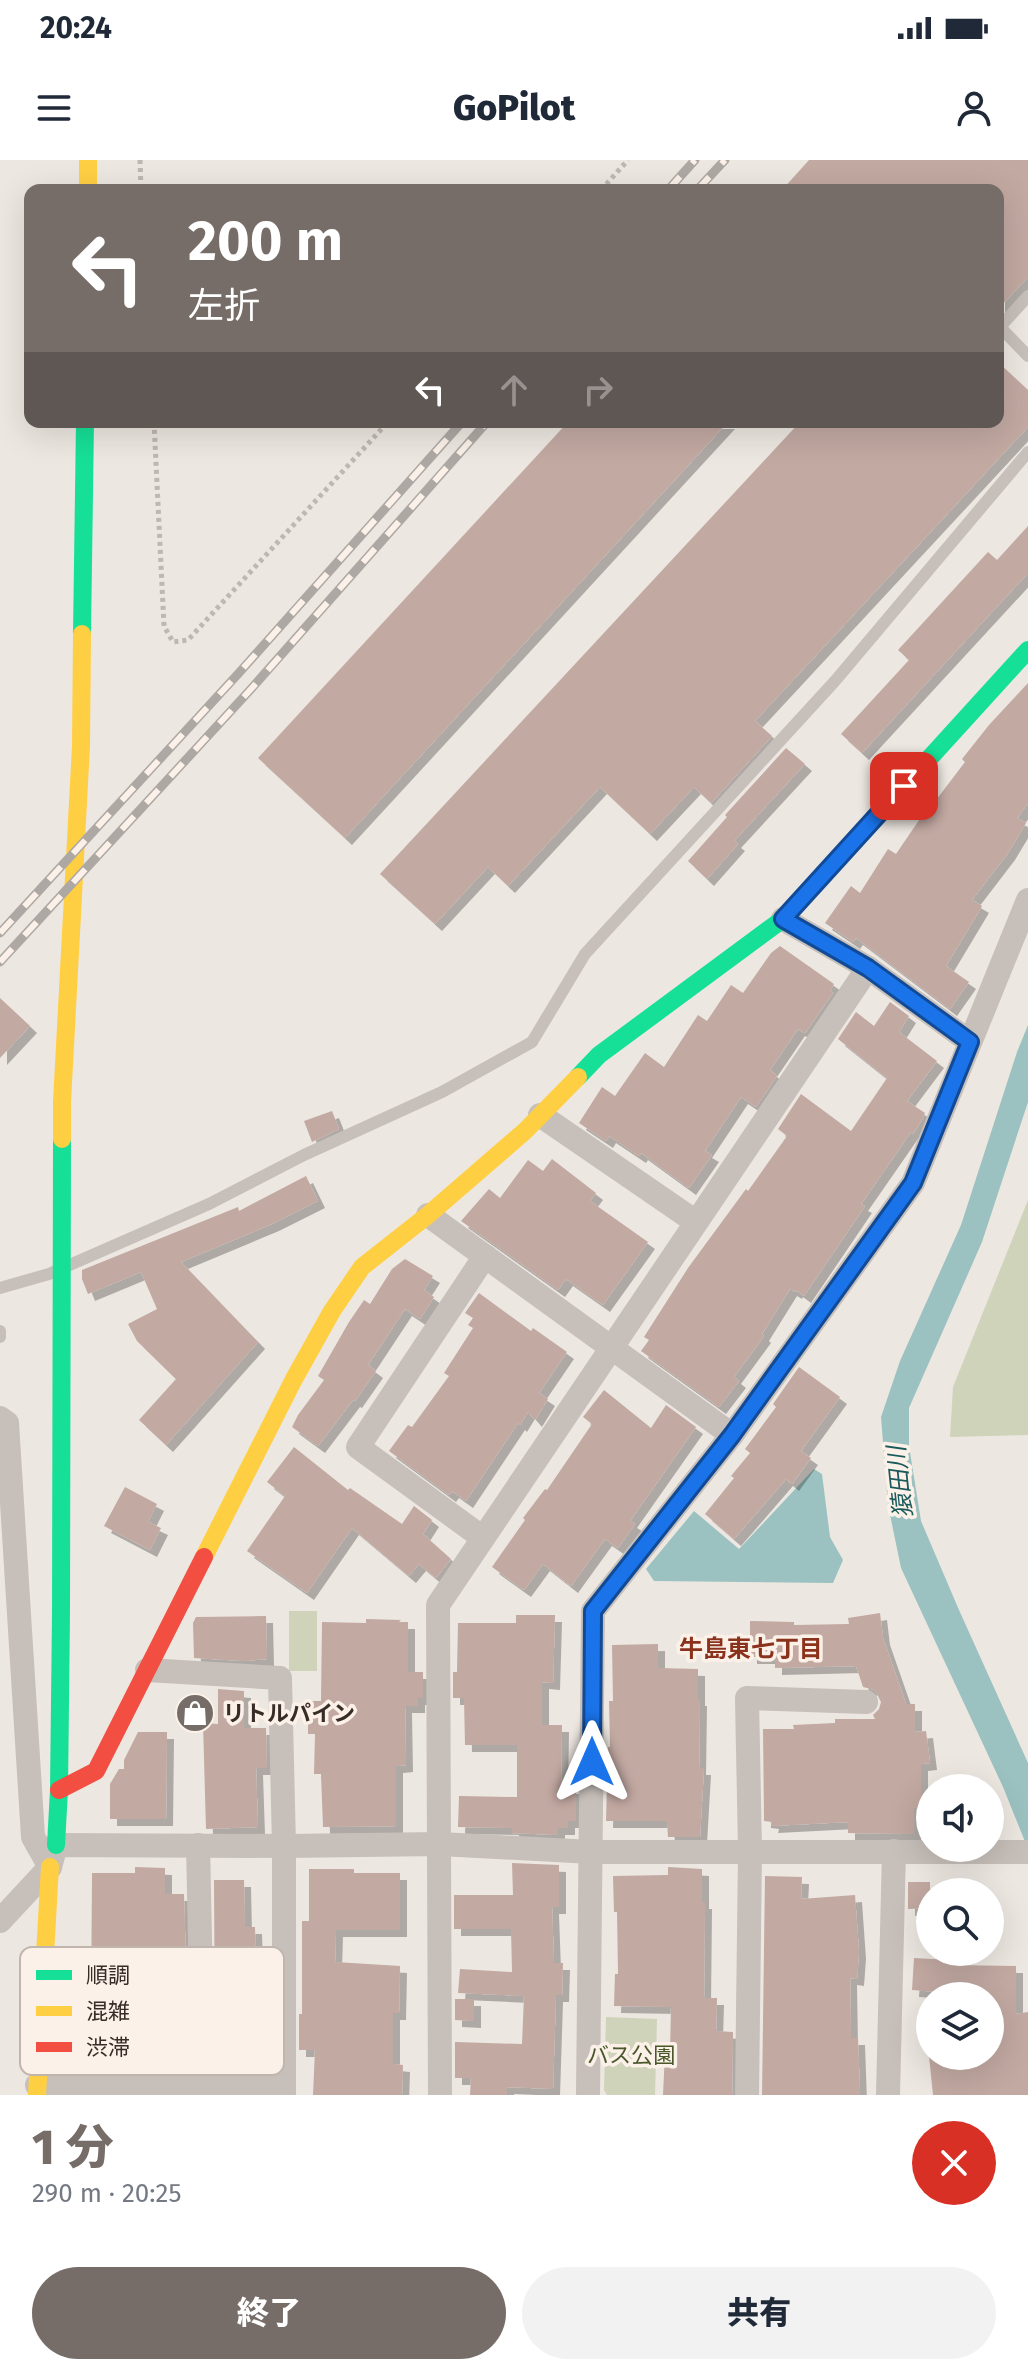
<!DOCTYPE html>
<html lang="ja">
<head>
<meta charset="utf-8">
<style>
  body { margin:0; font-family:"Fira Sans","Noto Sans JP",sans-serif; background:#f2f2f3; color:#1f2937; height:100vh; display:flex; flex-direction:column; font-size:30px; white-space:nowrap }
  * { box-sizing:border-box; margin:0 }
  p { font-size:26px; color:#747a83 }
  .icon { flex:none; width:44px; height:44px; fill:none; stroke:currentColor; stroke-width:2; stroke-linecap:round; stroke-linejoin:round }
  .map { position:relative; height:1935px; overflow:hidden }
  .side { display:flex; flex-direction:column; background:#fff; flex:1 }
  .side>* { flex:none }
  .top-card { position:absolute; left:24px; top:24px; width:980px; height:244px; border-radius:16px; box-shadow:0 8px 32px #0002; background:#776d68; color:#fff; overflow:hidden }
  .tools { position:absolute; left:916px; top:1614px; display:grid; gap:16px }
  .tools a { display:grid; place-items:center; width:88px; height:88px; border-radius:50%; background:#fff; box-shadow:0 8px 32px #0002; font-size:40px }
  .pin { position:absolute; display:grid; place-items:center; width:68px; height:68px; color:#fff; margin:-34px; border-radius:16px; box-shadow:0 4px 12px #0006 }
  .me { position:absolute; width:88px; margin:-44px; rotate:0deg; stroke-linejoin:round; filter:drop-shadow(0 0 6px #0008) }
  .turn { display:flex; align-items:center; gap:28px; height:168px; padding:0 32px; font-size:36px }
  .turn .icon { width:104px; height:104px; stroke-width:2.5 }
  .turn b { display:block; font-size:56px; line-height:68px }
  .lanes { display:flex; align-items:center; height:76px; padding:0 32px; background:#0003; justify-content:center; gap:40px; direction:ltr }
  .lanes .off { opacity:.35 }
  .round { display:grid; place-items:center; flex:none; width:84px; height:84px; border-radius:42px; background:#f2f2f3 }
  .summary { display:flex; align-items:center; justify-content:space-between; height:136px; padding:0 32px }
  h1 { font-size:48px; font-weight:800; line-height:60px; color:#776d68 }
  .button { display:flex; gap:16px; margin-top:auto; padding:16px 32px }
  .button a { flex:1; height:92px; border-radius:48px; background:#776d68; color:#fff; font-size:32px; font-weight:800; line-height:92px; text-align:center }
  .button a+a { background:#f2f2f3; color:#1f2937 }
  .status { display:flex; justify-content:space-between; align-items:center; height:56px; padding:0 40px; background:#fff; direction:ltr }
  .status svg { height:22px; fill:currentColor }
  header { display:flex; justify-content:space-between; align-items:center; height:104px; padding:0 32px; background:#fff; font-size:36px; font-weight:800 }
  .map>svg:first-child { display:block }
  .green { fill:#cfd3ba }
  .water { fill:#9bc2c0 }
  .building { fill:#c2a9a2; filter:url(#shadow) }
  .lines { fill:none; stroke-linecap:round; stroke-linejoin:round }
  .path { stroke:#bfb7b2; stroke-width:5; stroke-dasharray:4 4; stroke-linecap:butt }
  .lane { stroke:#c7bfb9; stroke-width:12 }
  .street { stroke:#c7bfb9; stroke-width:24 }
  .fast { stroke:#16e098; stroke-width:18 }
  .slow { stroke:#ffcf43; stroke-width:18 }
  .jam { stroke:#f24e42; stroke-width:18 }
  .rail-casing { stroke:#aea8a4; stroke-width:9 }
  .rail { stroke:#fbf1e8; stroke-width:6; stroke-dasharray:18; stroke-linecap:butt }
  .route-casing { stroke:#114b97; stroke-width:20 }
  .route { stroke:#1a73e8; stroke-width:14 }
  .labels { text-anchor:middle; stroke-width:7; stroke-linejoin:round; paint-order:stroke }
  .poi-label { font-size:22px; font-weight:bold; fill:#382c27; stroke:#fbf1e8; text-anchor:start }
  .park-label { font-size:22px; fill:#49572a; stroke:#fbf1e8 }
  .water-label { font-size:24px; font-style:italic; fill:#1b5a5c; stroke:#fbf1e8 }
  .neighbourhood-label { font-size:24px; font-weight:bold; fill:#8b321c; stroke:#fbf1e8 }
  .key { fill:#fbf1e8; stroke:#c0b6ae; stroke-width:2 }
  .key-label { font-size:22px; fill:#382c27 }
</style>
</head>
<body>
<div class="status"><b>20:24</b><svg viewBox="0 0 49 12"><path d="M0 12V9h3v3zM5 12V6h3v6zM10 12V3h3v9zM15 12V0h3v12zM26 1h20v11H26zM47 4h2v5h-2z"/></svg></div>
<header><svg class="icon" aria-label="menu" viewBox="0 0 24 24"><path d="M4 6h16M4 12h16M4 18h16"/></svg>GoPilot<svg class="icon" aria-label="person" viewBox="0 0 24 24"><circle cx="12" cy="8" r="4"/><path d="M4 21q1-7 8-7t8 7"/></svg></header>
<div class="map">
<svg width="1028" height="1935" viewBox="0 0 1028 1935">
  <defs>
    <filter id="shadow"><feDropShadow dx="7" dy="7" stdDeviation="0" flood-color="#0004"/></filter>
  </defs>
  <rect width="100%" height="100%" fill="#ede7e1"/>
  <g class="green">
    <path d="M1028 1040V1275L950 1277 953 1227Z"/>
    <rect x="289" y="1451" width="28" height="60"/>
    <path d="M606 1857 657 1859 655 1935H607L604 1930Z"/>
  </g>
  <g class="water">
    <path d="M1028 865V942L982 1082 909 1248V1286L921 1361 959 1450 1028 1603V1689L1003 1627 901 1408 888 1345 881 1257 900 1201 961 1065 1017 892Z"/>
    <path d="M814 1309 822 1314 830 1377 843 1400 833 1423 654 1421 646 1409 694 1351 739 1389Z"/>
  </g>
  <g class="building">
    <path d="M809 0H1028V117L998 149V30H782Z"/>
    <path d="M998 202 1028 230V267L755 561 772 576 711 643 694 627 650 674 600 627 508 726 488 707 435 764 380 714 800 262H998Z"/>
    <path d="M568 262H728L345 678 258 598Z"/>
    <path d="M1028 366V413L862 593 841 574 909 500 898 490 988 392 997 400Z"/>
    <path d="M1028 523V643L1017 658 1026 663 1008 693 972 740 982 746 946 806 969 822 950 849 856 778 853 782 825 763 851 726 860 733 888 689 896 694 928 647 930 648 965 602 962 599 989 565Z"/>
    <path d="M786 588 805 604 734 681 738 684 707 719 688 701 727 657 725 655Z"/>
    <path d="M780 786 834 824 830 831 833 833 805 873 798 869 770 910 777 916 756 947 741 937 705 991 712 995 689 1028 641 993 639 996 609 976 606 981 579 963 602 927 615 936 645 893 664 907 698 855 707 861 731 825 743 833 771 793Z"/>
    <path d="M0 838 30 866 0 898Z"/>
    <path d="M890 842 909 856 899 872 937 901 907 941 925 953 922 960 913 974 911 972 861 1044 865 1046 804 1136 796 1130 795 1132 790 1129 762 1174 764 1176 734 1217 739 1221 719 1247 641 1191 649 1180 644 1177 688 1108 746 1029 748 1031 787 976 778 969 801 934 851 971 887 918 838 879 856 852 874 866Z"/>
    <path d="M332 951 339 969 312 982 304 961Z"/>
    <path d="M552 999 596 1033 590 1041 648 1082 603 1145 566 1119 558 1130 461 1061 489 1029 500 1038 528 1000 543 1011Z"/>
    <path d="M306 1016 318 1041 272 1064 181 1102 258 1182 166 1285 139 1260 176 1219 137 1181 128 1164 157 1149 141 1112 88 1134 82 1119V1110L238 1047 239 1051Z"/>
    <path d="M405 1099 433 1116 424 1130 434 1137 420 1159 405 1149 368 1205 376 1211 355 1241 353 1240 318 1286 292 1267 298 1255 324 1220 318 1216 349 1162 364 1140 370 1144 392 1109Z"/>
    <path d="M479 1133 531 1171 533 1168 567 1192 539 1233 548 1239 535 1260 528 1252 520 1265 518 1263 466 1341 452 1331 449 1335 389 1291 408 1265 412 1267 449 1216 444 1213 473 1168 468 1165 473 1158 465 1153Z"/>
    <path d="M799 1207 840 1237 801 1291 811 1298 792 1324 786 1319 734 1379 705 1354 734 1318 731 1316 750 1293 745 1289 776 1247 773 1244Z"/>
    <path d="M604 1230 651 1268 666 1245 696 1267 630 1361 635 1364 618 1388 605 1379 571 1426 543 1404 524 1430 492 1407 525 1360 523 1358 545 1329 547 1330 592 1264 583 1257Z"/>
    <path d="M294 1287 348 1330 350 1328 402 1364 414 1346 432 1360 423 1374 451 1399 436 1418 419 1404 409 1416 352 1368 307 1433 247 1391 285 1336 267 1322Z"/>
    <path d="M125 1327 157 1344 148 1362 161 1368 150 1390 104 1366Z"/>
    <path d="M880 1453 883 1478 906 1544H915V1572L926 1571 930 1603 921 1604V1648H914V1674L848 1673V1662L771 1666 772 1662 764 1661 763 1569H794L793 1565 835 1563V1559H875L873 1555 879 1549 881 1542 875 1530 863 1527 856 1506 775 1508V1497H750V1461L794 1462V1465L849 1464 848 1458Z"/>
    <path d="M516 1455H555L553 1523 542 1522V1565H562L561 1627H576V1661H568V1668H558V1675L512 1673V1668L458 1667 459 1636 517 1637V1585H465L464 1538H453V1512H457L458 1463H516Z"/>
    <path d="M266 1456 267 1499 244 1501 194 1498 193 1463 196 1457Z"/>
    <path d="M366 1459 401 1460 399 1462H408V1512H423V1538H418V1546H405L406 1605 396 1606V1666L323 1667 321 1614H314L315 1574H308V1541H321L322 1462 366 1463Z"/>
    <path d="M658 1484V1508L698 1509V1539H700L699 1608H704L700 1677H668L667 1661H606L608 1587H610L609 1541H613L612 1485Z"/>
    <path d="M218 1529 244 1531V1568H266L267 1608H256L258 1667 206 1669 203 1563 218 1564Z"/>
    <path d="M138 1572H167L166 1659H110V1624L119 1609H124V1600Z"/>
    <path d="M512 1703 559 1705V1747H552L554 1803H563L562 1835H556L553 1929 507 1927V1935H470L471 1918H455V1882L522 1884 524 1836 458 1833 460 1809 512 1812 511 1769H454V1735H513Z"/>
    <path d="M135 1707 165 1708V1734H184L186 1807H164L163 1887 209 1888 215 1880 214 1720H244L245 1767H255L257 1826 256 1866H249V1910H85L84 1854H91L92 1713H135Z"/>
    <path d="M668 1707 702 1709V1742H705L704 1838H717L716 1871 733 1872 732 1935H663L665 1892H670L671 1847 614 1846 615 1814H618L617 1752H614L613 1716 668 1715Z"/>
    <path d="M309 1709H354V1713H400V1770H336L335 1802 400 1806 399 1853H393V1904L403 1905 402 1935H313L315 1890H299V1854H302V1761H309Z"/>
    <path d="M765 1716 802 1717 801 1739 855 1735 859 1792 857 1819 850 1818 851 1878H858L860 1935H762Z"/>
    <path d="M908 1722H930V1748L908 1749Z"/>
    <path d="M914 1798 951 1800V1805L1016 1806V1854L1028 1852V1935H933L929 1896H990V1836L912 1830Z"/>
    <path d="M455 1839H474V1861L455 1860Z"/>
  </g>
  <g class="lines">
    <g class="path">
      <path d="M140 0 141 30"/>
      <path d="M601 30 628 0"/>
      <path d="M154 262 164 466 173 482 188 480 388 262"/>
    </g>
    <g class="lane">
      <path d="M1028 136 1000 167 1028 196"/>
      <path d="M0 1128 49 1114 209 1044 304 995 442 932 532 882 585 794 835 521 1028 292"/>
      <path d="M0 1171V1177"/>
    </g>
    <g class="street">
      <path d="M783 759 868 808 970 882"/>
      <path d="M540 955 696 1062"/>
      <path d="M428 1055 732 1275"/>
      <path d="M0 1258 7 1263 33 1677 50 1707"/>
      <path d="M483 1378 358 1287 485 1096"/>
      <path d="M147 1510 280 1518 284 1686V1935"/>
      <path d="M198 1685 202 1873"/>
      <path d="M0 1761 50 1707 56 1685 284 1686 440 1684 592 1692H1028"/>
      <path d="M37 1925H284"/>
      <path d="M440 1935 438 1445 868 808"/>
      <path d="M588 1935 593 1451 732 1275 913 1023 1028 740"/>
      <path d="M747 1935 750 1691 747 1538 866 1542"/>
      <path d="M888 1935 894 1691"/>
    </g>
    <g class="fast">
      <path d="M82 474 85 262"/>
      <path d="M578 917 599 895 783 759 1028 490"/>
      <path d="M56 1685 59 1630 61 1454 62 979"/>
    </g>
    <g class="slow">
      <path d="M88 0V30"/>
      <path d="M62 979V942L81 586 82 474"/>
      <path d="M204 1397 294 1219 332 1151 362 1107 428 1055 525 971 578 917"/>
      <path d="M37 1935 50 1707"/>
    </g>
    <path class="jam" d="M59 1630 96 1611 204 1397"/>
    <defs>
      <g id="rail">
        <path d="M668 30 695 0"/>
        <path d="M697 30 725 0"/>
        <path d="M0 773 238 514 462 262"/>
        <path d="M0 802 251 529 487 262"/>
      </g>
    </defs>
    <use href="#rail" class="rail-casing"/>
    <use href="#rail" class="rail"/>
  </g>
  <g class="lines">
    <defs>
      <path id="route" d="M592 1602 593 1451 732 1275 913 1023 970 882 868 808 783 759 904 626"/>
    </defs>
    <use href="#route" class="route-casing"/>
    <use href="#route" class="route"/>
  </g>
  <defs>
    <symbol id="shop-disc" viewBox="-11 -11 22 22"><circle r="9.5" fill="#776d68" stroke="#fbf1e8"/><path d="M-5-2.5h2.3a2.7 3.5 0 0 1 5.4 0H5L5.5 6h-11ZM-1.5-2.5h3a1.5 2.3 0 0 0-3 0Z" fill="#fff"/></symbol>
  </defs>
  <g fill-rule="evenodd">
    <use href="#shop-disc" x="173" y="1531" width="44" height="44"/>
  </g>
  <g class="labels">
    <g class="poi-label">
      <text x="223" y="1561">リトルパイン</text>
    </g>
    <g class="park-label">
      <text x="631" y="1903">バス公園</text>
    </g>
    <g class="water-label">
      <text transform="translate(900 1322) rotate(-96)" y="8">猿田川</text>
    </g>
    <g class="neighbourhood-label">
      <text x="751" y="1497">牛島東七丁目</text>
    </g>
  </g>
  <rect x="20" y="1787" width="264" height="128" rx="12" class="key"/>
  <rect x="36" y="1810" width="36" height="10" fill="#16e098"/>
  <rect x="36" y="1846" width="36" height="10" fill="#ffcf43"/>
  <rect x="36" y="1882" width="36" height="10" fill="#f24e42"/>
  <g class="key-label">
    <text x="86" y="1823">順調</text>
    <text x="86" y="1859">混雑</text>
    <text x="86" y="1895">渋滞</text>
  </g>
</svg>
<div class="tools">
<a><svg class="icon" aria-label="sound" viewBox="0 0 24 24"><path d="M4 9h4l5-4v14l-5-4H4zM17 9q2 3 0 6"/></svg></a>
<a><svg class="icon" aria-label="search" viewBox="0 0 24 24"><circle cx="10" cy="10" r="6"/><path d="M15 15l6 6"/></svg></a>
<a><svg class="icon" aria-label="layers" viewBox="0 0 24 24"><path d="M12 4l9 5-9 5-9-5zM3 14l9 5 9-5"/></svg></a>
</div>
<div class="pin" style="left:904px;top:626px;background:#d93025"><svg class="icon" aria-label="arrive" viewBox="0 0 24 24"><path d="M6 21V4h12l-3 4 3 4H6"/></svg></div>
<svg class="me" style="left:592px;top:1602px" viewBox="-20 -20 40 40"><path d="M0-17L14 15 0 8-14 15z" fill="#1a73e8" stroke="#fff" stroke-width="4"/></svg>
<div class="top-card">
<div class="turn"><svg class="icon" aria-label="left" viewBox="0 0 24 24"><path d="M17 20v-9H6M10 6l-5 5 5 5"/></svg><div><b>200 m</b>左折</div></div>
<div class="lanes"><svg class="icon" aria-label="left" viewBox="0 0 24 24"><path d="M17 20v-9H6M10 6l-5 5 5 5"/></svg><svg class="icon off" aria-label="ahead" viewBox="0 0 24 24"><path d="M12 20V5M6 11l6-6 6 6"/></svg><svg class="icon off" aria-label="right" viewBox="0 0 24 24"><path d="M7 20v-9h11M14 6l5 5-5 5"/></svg></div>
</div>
</div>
<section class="side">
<div class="summary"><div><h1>1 分</h1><p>290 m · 20:25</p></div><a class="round" style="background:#d93025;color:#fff"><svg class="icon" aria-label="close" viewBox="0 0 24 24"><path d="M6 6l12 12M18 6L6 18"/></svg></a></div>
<div class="button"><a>終了</a><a>共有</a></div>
</section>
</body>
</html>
